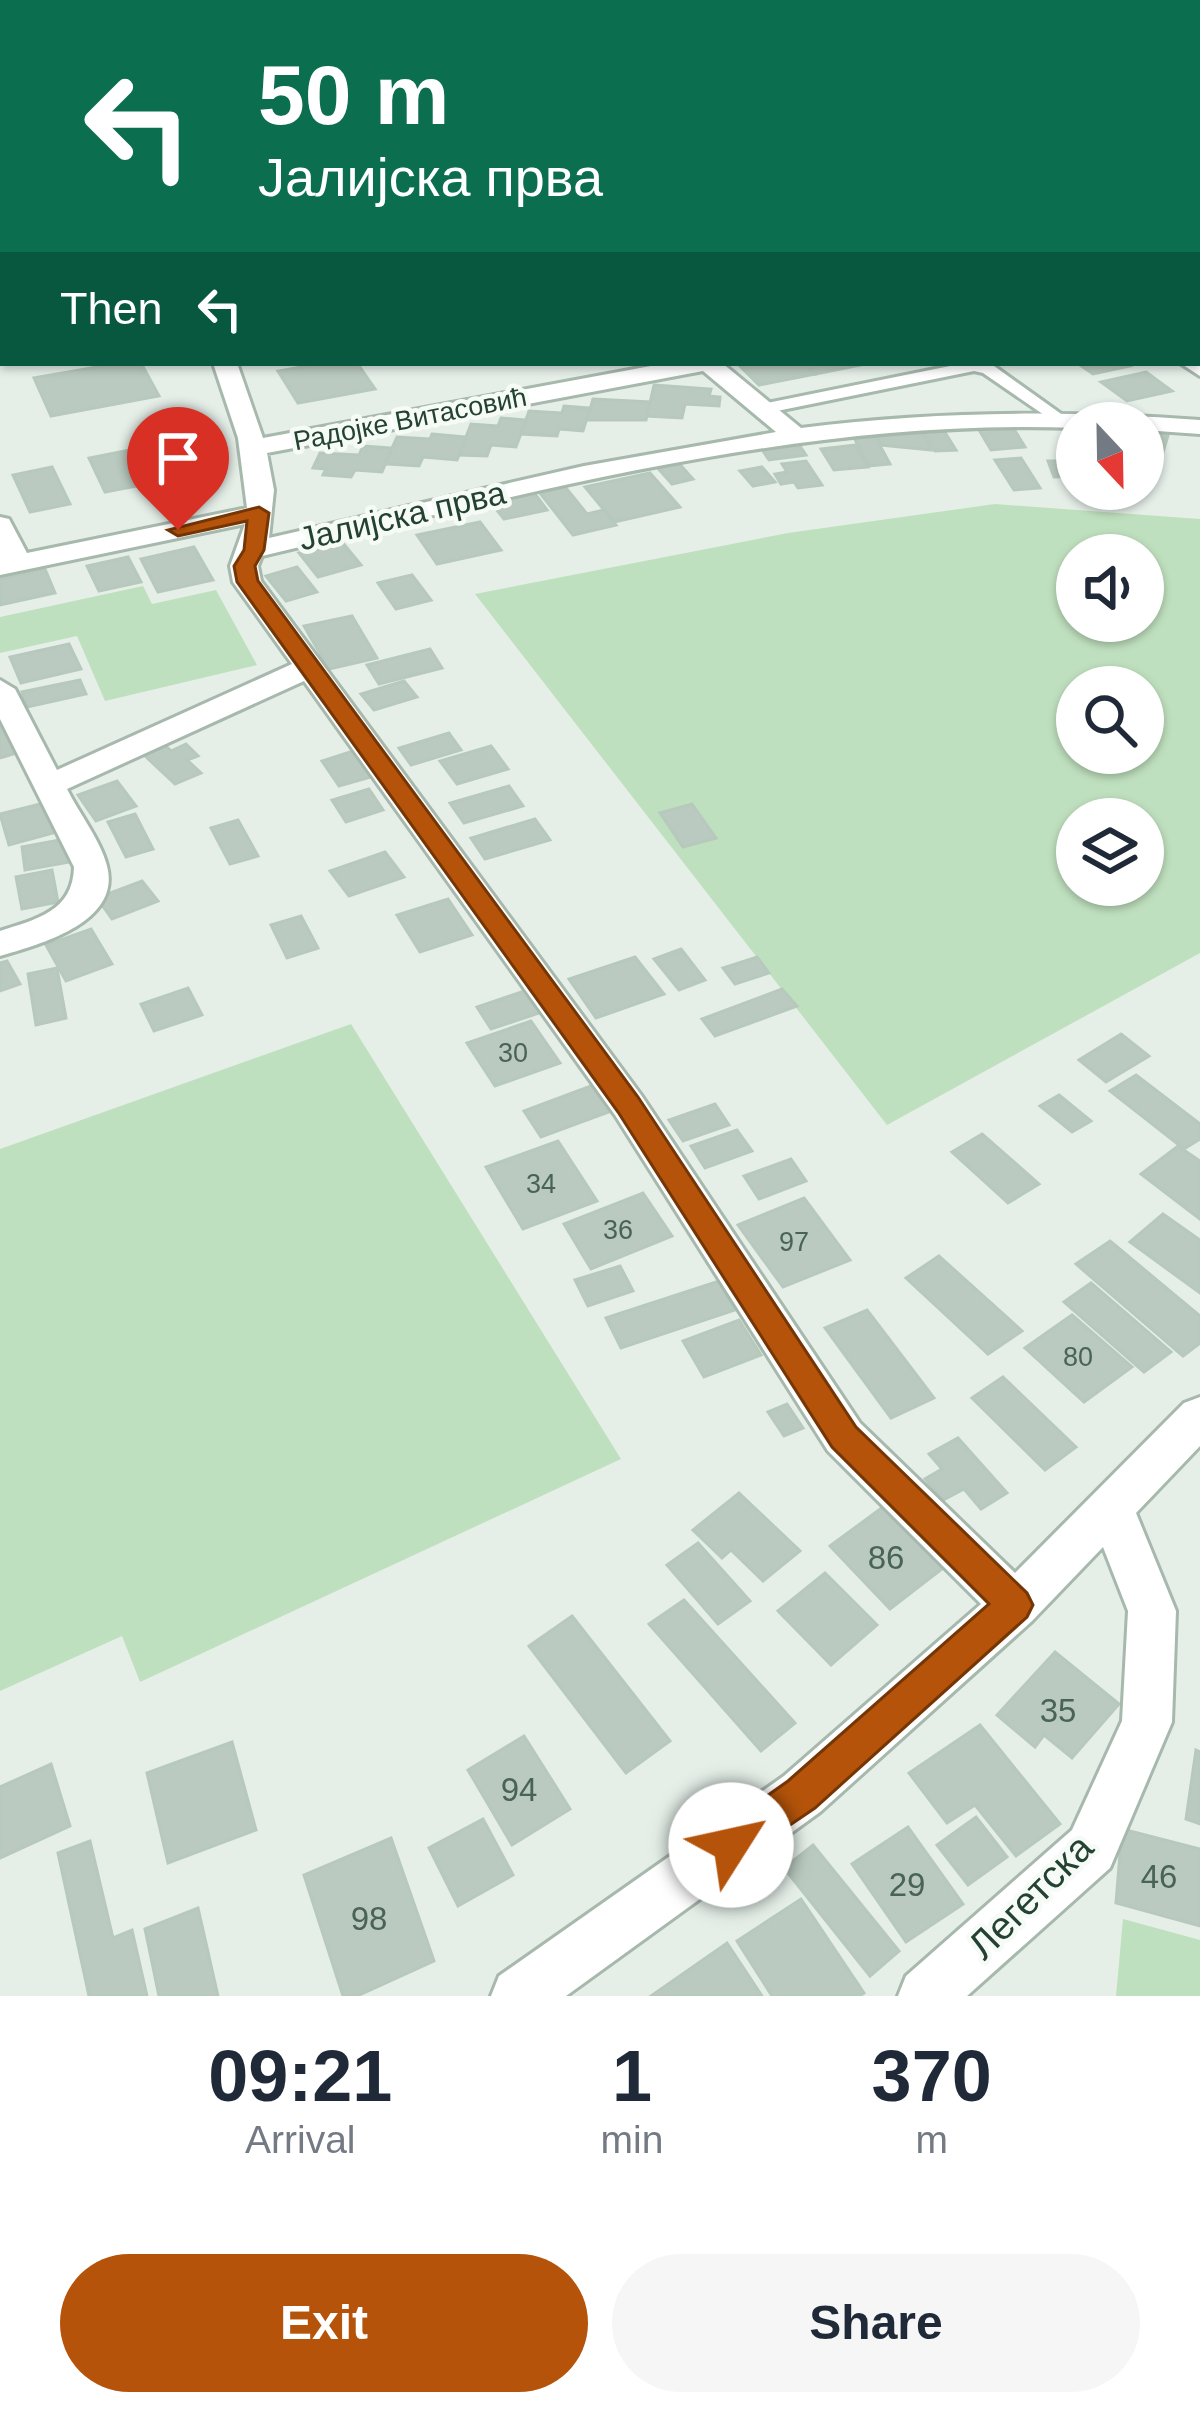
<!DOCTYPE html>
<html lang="en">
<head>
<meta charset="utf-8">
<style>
  body { margin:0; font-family:Helvetica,sans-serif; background:#f6f6f7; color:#1f2937; height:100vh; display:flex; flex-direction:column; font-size:45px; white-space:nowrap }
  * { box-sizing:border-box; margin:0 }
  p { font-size:39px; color:#747a83 }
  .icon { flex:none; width:66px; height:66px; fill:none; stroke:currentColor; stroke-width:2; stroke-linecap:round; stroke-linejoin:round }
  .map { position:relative; height:1996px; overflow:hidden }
  .drawer { display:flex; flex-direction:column; background:#fff; flex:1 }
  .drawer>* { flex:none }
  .guide { position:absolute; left:0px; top:0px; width:1200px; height:366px; box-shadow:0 3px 9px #0004; background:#0b6e4f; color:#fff; overflow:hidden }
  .needle { width:78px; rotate:158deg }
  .controls { position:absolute; left:1056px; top:402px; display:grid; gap:24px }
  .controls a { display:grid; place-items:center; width:108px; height:108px; border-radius:50%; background:#fff; box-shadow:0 3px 9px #0004; font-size:60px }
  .pin { position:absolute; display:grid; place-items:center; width:102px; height:102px; color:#fff; margin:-123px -51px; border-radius:50% 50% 50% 0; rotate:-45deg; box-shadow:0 0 12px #0007 }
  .pin .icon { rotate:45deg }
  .me { position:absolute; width:132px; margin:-66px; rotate:55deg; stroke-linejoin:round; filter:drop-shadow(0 0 9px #0008) }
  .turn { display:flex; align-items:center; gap:42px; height:252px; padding:0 60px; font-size:54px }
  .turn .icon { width:156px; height:156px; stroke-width:2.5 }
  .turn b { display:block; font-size:84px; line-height:102px }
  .then { display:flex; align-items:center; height:114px; padding:0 60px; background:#0003; gap:24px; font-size:45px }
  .eta { display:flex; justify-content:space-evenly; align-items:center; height:204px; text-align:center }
  .eta b { font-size:72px; font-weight:600; line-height:84px }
  .cta { display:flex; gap:24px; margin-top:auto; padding:24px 60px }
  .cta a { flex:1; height:138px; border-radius:72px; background:#b45309; color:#fff; font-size:48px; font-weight:600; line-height:138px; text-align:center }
  .cta a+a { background:#f6f6f7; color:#1f2937 }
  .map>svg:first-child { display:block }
  .green { fill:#bfe0be; fill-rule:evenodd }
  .building { fill:#bacac0; stroke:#b7c9bd; stroke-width:3 }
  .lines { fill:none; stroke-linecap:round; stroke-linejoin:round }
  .service-casing { stroke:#a7b8ad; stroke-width:6 }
  .minor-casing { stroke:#a7b8ad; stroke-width:6 }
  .service { fill:#fff; fill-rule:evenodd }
  .minor { fill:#fff; fill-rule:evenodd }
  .route { fill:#b45309; stroke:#753606; stroke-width:3 }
  .labels { text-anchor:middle; stroke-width:9; stroke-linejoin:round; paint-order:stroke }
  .far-street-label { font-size:27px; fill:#234231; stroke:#f7fbf7 }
  .number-label { font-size:27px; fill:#496455 }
  .street-label { font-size:33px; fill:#234231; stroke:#f7fbf7 }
  .near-number-label { font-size:33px; fill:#496455 }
  .near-street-label { font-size:39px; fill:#234231; stroke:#f7fbf7 }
</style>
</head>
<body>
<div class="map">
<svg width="1200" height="1996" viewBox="0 0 1200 1996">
  <rect width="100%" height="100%" fill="#e5efe8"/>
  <g class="green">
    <path d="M68 0H564L29 3Z"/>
    <path d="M581 0H1200V82L1197 3H555Z"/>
    <path d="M995 504 1200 519V953L887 1125 475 594 788 533ZM1077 555H1143V621H1077ZM1077 687H1143V753H1077ZM1077 819H1143V885H1077Z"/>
    <path d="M143 586 152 604 216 590 257 665 105 701 77 636 0 653V617Z"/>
    <path d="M351 1024 621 1459 140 1682 122 1636 0 1691V1149Z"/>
    <path d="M1123 1919 1200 1940V1996H1116Z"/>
  </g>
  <g class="building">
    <path d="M120 363H141L159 396 51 416 34 378Z"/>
    <path d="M325 363H357L375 389 298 403 278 371Z"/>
    <path d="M804 363H864L865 364 815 374Z"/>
    <path d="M804 363 815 374 759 385 738 364Z"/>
    <path d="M1077 363H1126L1130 366 1093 374Z"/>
    <path d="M1146 372 1172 391 1127 401 1101 382Z"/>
    <path d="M654 385 711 389 709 396 720 397 719 406 685 404 682 418 647 416Z"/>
    <path d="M593 399 650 402 646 420H587Z"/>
    <path d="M564 406 590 408 583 431 559 429 557 436 521 434 529 411 562 413Z"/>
    <path d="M501 418 526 420 516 447 491 445 487 456 459 455 471 424 498 426Z"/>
    <path d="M1009 421 1025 447 991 450 975 423Z"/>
    <path d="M941 426 956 450 935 451 921 428Z"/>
    <path d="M1151 426 1170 429 1163 452 1144 449Z"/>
    <path d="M873 429 921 431 931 450 881 445Z"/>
    <path d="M872 431 890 464 869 466 851 432Z"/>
    <path d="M432 434 466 437 457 460 423 457 419 466 385 464 397 437 430 439Z"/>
    <path d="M796 440 806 455 769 460 759 445Z"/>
    <path d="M171 442 189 476 105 492 89 458Z"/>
    <path d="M855 445 868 467 834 470 821 449Z"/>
    <path d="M363 446 392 448 382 472 355 470 351 477 323 475 326 469 313 468 320 453 359 455Z"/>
    <path d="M1021 458 1040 488 1014 490 995 460Z"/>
    <path d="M676 460 693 479 672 484 655 465Z"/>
    <path d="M806 461 822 485 798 488 794 482 781 484 775 474 787 472 782 464Z"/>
    <path d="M1048 461H1077V476L1054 477Z"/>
    <path d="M52 467 70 504 30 512 13 475Z"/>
    <path d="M762 467 775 482 753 486 740 471Z"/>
    <path d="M650 473 680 507 614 522 585 487Z"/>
    <path d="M566 488 587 514 604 510 616 525 573 535 540 493Z"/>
    <path d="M535 494 547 510 504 519 492 504Z"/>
    <path d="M480 522 501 550 437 564 417 535Z"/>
    <path d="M342 542 361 565 318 577 299 553Z"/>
    <path d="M194 547 213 580 158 592 141 559Z"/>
    <path d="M128 557 141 582 99 591 87 566Z"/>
    <path d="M297 567 317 592 286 601 266 576Z"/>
    <path d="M45 569 55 593 0 605V579Z"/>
    <path d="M412 575 431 600 396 609 378 583Z"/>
    <path d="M352 616 377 658 329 669 304 626Z"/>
    <path d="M69 644 81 669 21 683 10 657Z"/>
    <path d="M430 649 442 668 379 684 367 665Z"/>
    <path d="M80 680 86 694 27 707 22 692Z"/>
    <path d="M404 681 417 697 374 710 361 694Z"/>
    <path d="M7 723 23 751 0 758V725Z"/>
    <path d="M449 733 461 750 411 765 399 748Z"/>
    <path d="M164 744 171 751 186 744 198 756 187 760 201 773 175 784 143 754Z"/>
    <path d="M491 746 508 769 457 784 440 761Z"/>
    <path d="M353 751 371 777 339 786 322 761Z"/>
    <path d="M117 781 136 806 96 821 78 795Z"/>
    <path d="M509 786 523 806 464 823 450 803Z"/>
    <path d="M369 789 383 810 346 822 332 800Z"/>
    <path d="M52 801 64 830 9 845 0 814Z"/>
    <path d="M692 804 716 838 683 847 660 813Z"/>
    <path d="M135 814 153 849 126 857 108 822Z"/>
    <path d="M535 819 550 840 485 859 471 838Z"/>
    <path d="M238 820 258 856 230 864 211 828Z"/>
    <path d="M65 839 69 862 25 870 22 847Z"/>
    <path d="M385 852 404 877 349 896 330 871Z"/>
    <path d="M52 870 58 902 22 909 16 877Z"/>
    <path d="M142 881 158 901 112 919 97 898Z"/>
    <path d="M448 899 472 935 420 952 397 915Z"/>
    <path d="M301 916 318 948 287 958 271 925Z"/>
    <path d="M91 929 112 964 66 981 46 945Z"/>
    <path d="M681 949 705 980 679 990 654 959Z"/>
    <path d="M635 957 664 994 596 1018 569 979Z"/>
    <path d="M757 957 769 973 735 984 723 968Z"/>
    <path d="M7 961 20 984 0 991V963Z"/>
    <path d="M57 968 66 1018 36 1025 28 974Z"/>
    <path d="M188 988 202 1015 154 1031 141 1004Z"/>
    <path d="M530 989 545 1011 491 1029 477 1007Z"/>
    <path d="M782 989 797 1006 715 1036 702 1019Z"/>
    <path d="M531 1021 560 1063 495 1086 467 1043Z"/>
    <path d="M1121 1034 1149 1056 1106 1082 1079 1060Z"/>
    <path d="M1136 1075 1200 1124V1139L1184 1149 1110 1091Z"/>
    <path d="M596 1084 614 1110 541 1137 524 1111Z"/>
    <path d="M1059 1095 1091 1121 1072 1132 1040 1106Z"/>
    <path d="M715 1104 729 1125 683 1141 669 1120Z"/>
    <path d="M737 1130 752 1151 705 1168 691 1146Z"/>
    <path d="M982 1134 1039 1184 1008 1203 952 1152Z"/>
    <path d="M558 1141 597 1201 523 1229 486 1167Z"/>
    <path d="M1178 1146 1200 1161V1219L1141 1174Z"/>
    <path d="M791 1159 806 1181 759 1199 744 1176Z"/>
    <path d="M643 1193 672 1236 591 1269 564 1224Z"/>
    <path d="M804 1198 850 1260 783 1287 738 1225Z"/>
    <path d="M1163 1214 1200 1240V1293L1130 1242Z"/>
    <path d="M1110 1241 1200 1316V1343L1183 1356 1076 1264Z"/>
    <path d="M939 1256 1022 1331 988 1354 906 1278Z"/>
    <path d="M620 1266 633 1291 588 1306 575 1280Z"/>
    <path d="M719 1281 735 1310 621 1348 606 1318Z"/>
    <path d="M1091 1283 1171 1352 1144 1372 1064 1302Z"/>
    <path d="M867 1310 934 1398 891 1418 825 1328Z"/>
    <path d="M1072 1315 1132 1367 1084 1402 1025 1348Z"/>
    <path d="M739 1320 761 1355 704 1377 683 1341Z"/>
    <path d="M1003 1377 1076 1447 1045 1470 972 1398Z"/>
    <path d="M787 1404 803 1428 784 1436 768 1412Z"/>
    <path d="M958 1438 1007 1493 981 1509 964 1489 943 1500 925 1479 942 1469 929 1454Z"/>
    <path d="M739 1493 800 1551 763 1581 731 1550 722 1558 693 1530Z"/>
    <path d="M883 1507 943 1568 890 1609 830 1546Z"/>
    <path d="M698 1543 750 1601 718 1624 667 1565Z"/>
    <path d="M825 1573 877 1625 831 1665 778 1611Z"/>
    <path d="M684 1600 795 1723 761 1751 649 1624Z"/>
    <path d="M572 1616 670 1741 626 1773 529 1646Z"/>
    <path d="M1055 1652 1119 1704 1072 1758 1044 1735 1035 1747 997 1715Z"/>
    <path d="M980 1725 1060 1824 1016 1856 975 1805 947 1823 909 1773Z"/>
    <path d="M524 1736 570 1809 512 1845 468 1770Z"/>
    <path d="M232 1742 256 1830 168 1863 147 1773Z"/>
    <path d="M1196 1750 1200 1752V1824L1186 1819Z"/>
    <path d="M51 1764 70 1826 0 1858V1787Z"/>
    <path d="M976 1817 1007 1857 968 1885 937 1845Z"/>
    <path d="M483 1819 513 1875 458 1906 429 1848Z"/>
    <path d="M908 1827 963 1904 906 1942 852 1864Z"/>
    <path d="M1122 1829 1200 1849V1926L1116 1903Z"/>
    <path d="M391 1838 434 1961 357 1996H343L304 1875Z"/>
    <path d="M90 1841 113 1938 132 1930 147 1996H89L58 1853Z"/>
    <path d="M813 1845 899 1951 870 1976 784 1868Z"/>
    <path d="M801 1899 864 1993 859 1996H772L737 1941Z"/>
    <path d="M198 1908 218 1996H159L145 1929Z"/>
    <path d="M727 1943 762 1996H651Z"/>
  </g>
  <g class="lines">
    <defs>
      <g id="service">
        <path d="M1200 66V74L1197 75V67Z"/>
        <path d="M965 363 994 366 1064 416 1050 419 983 373 974 371 762 414 754 409 762 404Z"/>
      </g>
      <g id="minor">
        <path d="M1200 88V100L1197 101V89Z"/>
        <rect x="0" y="258" width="3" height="14"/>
        <path d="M1197 357 1200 358V376L1180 363H1197Z"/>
        <path d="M213 363H237L263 438 667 363H722L801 428C934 411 1066 410 1200 420V434L1143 430V423H1077V428C801 418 529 493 262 556L258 566 261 581 641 1095 860 1423 1015 1573 1184 1403 1200 1397V1446L1136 1513 1176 1611 1172 1722 1110 1868 967 1996H898L906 1976 1072 1830 1122 1721 1128 1611 1103 1547 1032 1621 820 1812 566 1996H491L499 1976 784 1776 981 1604 828 1451 615 1115 304 681 67 789C79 813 101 841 107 866 122 923 38 945 0 956V931C37 919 73 911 74 867L0 719V680L15 689 57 770 292 664 233 582 230 566 245 524 0 575V517L9 519 27 553 247 508 238 438ZM703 371 776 432 584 466 269 538 274 490 267 453Z"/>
      </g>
    </defs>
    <use href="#service" class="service-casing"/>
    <use href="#minor" class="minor-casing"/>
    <use href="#service" class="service"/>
    <use href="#minor" class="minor"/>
  </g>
  <path class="route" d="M259 507 269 513 264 550 255 566 258 581 638 1097 856 1427 1027 1593 1033 1605 1027 1617 815 1808 731 1865 717 1859 711 1845 717 1831 788 1781 989 1604 832 1447 618 1112 237 582 234 566 244 550 247 521 178 536 168 530Z"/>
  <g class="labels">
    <g class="far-street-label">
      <text transform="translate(410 419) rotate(-11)" y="9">Радојке Витасовић</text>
    </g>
    <g class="number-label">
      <text x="513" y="1062">30</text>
      <text x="541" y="1193">34</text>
      <text x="618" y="1239">36</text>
      <text x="794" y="1251">97</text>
      <text x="1078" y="1366">80</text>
    </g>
    <g class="street-label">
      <text transform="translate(402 515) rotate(-13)" y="12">Јалијска прва</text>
    </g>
    <g class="near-number-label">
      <text x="886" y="1569">86</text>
      <text x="1058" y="1722">35</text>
      <text x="519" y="1801">94</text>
      <text x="1159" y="1888">46</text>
      <text x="907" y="1896">29</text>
      <text x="369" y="1930">98</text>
    </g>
    <g class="near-street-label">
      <text transform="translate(1030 1896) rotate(-45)" y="14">Легетска</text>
    </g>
  </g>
</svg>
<div class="controls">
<a><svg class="needle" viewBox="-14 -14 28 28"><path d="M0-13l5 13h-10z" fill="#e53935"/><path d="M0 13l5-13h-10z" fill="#747a83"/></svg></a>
<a><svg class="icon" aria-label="sound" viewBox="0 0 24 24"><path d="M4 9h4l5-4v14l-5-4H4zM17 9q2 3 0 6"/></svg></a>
<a><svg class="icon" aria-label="search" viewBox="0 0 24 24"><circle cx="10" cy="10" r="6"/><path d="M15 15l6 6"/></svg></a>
<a><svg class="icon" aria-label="layers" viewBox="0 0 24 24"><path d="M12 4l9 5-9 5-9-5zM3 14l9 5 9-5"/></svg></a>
</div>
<div class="pin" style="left:178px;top:530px;background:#d93025"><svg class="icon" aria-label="arrive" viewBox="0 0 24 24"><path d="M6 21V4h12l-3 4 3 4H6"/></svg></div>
<svg class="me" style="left:731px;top:1845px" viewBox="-20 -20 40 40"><circle r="19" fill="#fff"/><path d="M0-13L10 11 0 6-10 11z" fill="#b45309"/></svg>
<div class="guide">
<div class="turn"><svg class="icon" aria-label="left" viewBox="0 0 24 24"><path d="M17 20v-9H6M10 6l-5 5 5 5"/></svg><div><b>50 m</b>Јалијска прва</div></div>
<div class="then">Then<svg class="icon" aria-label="left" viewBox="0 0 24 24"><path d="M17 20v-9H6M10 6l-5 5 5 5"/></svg></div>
</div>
</div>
<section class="drawer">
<div class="eta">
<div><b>09:21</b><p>Arrival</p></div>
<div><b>1</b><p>min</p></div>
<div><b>370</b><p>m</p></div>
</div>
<div class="cta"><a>Exit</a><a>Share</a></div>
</section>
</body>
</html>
